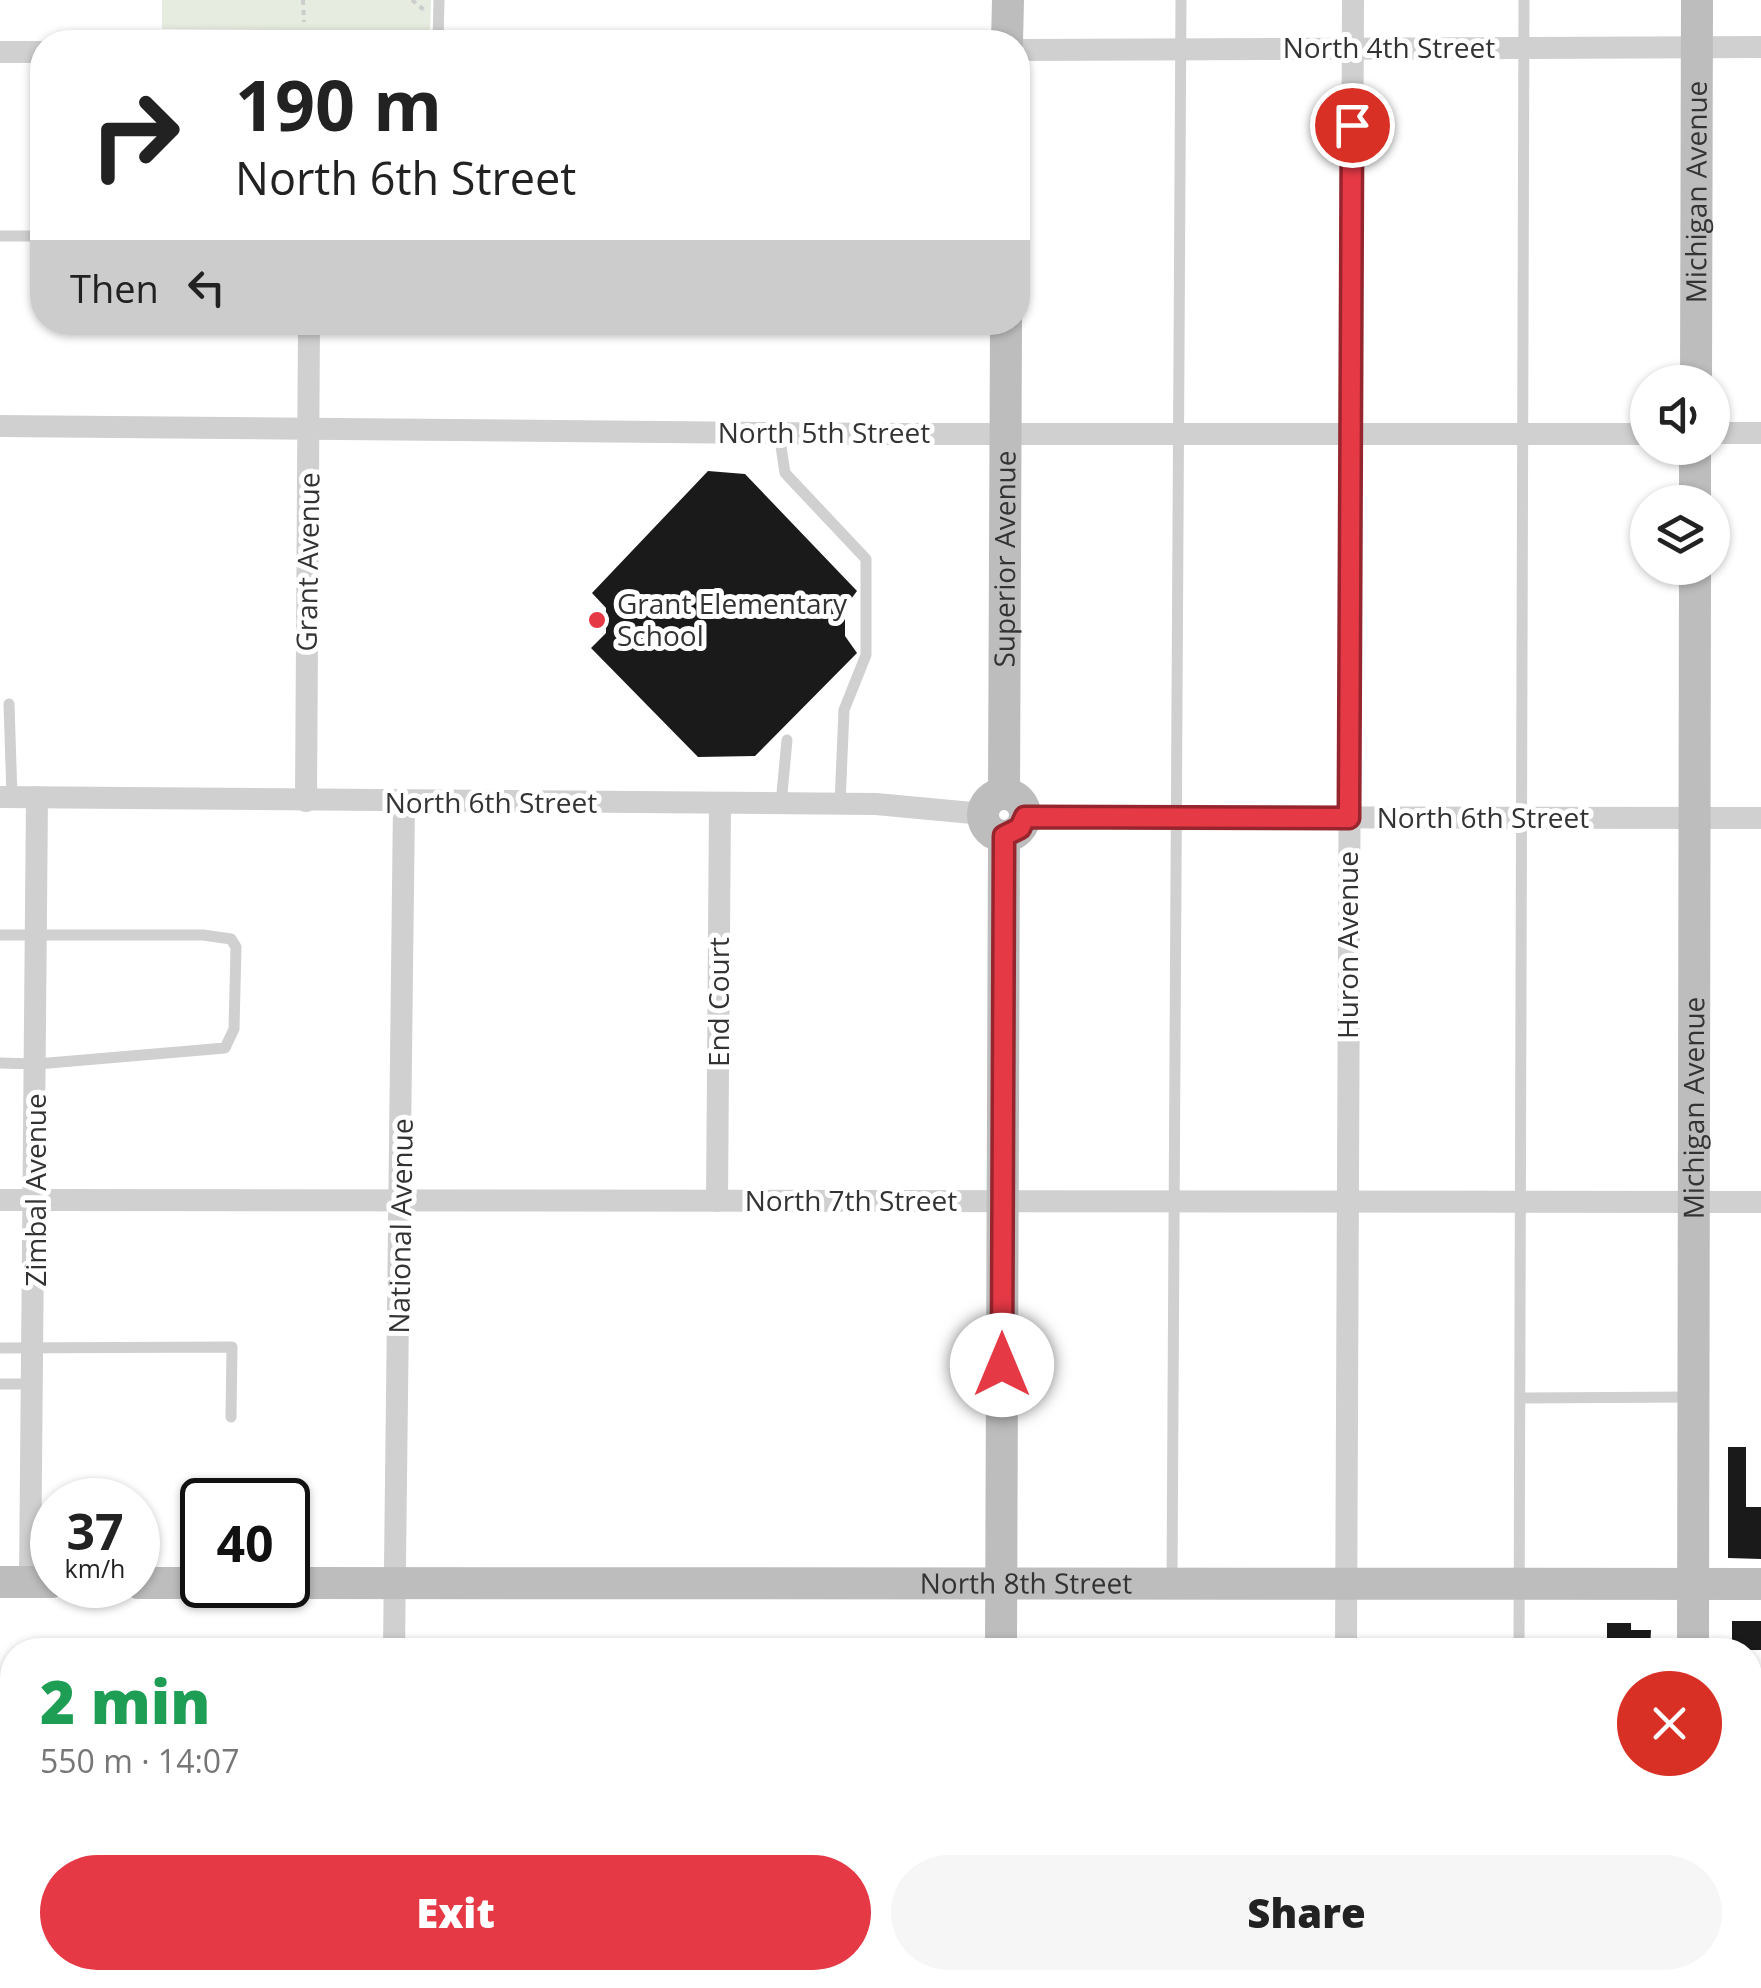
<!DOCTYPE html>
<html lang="en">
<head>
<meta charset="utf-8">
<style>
  body { margin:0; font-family:"Open Sans",sans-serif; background:#f6f6f6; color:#222; height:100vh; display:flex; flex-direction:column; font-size:38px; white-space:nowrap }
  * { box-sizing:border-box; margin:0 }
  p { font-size:32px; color:#767676 }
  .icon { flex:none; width:55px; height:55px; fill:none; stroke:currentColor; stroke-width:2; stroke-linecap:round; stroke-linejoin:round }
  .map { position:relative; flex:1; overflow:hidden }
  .drawer { position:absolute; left:0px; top:1638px; width:1762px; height:352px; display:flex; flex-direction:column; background:#fff; border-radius:40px 40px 0 0; box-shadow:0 2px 8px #0004 }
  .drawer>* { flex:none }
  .guide { position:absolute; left:30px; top:30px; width:1000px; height:305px; border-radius:40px; box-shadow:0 2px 8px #0004; background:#fff; color:#222; overflow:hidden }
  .buttons { position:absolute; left:1630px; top:365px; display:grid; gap:20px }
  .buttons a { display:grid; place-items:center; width:100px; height:100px; border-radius:50%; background:#fff; box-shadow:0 2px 8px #0004; font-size:50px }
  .speed { position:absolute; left:30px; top:1478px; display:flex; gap:20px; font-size:50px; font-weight:700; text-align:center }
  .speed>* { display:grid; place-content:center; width:130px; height:130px; border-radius:50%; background:#fff; box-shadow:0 2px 8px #0004; line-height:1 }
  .speed small { font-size:25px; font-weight:400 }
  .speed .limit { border:5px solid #111; border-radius:15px; background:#fff; color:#111 }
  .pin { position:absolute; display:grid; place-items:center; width:85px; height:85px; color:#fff; margin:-42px; border:5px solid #fff; border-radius:50%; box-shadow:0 2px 10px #0007 }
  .me { position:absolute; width:110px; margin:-55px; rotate:0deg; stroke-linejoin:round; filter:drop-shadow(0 0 8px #0008) }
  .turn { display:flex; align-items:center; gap:35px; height:210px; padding:0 40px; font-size:45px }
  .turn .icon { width:130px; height:130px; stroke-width:2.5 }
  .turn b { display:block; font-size:70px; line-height:85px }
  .then { display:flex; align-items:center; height:95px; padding:0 40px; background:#0003; gap:20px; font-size:38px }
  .round { display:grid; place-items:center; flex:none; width:105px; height:105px; border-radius:52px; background:#f6f6f6 }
  .headline { display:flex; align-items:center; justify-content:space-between; height:170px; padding:0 40px }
  h1 { font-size:60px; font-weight:800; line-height:75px; color:#1e9e55 }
  .button { display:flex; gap:20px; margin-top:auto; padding:20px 40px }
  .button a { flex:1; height:115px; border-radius:60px; background:#e63946; color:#fff; font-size:40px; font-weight:800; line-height:115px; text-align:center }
  .button a+a { background:#f6f6f6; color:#222 }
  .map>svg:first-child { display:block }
  .green { fill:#e6ecdf }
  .building { fill:#1a1a1a }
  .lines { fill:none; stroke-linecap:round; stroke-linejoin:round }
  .path { stroke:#cdcdcd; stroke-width:4; stroke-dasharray:5 5; stroke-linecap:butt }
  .lane { stroke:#d0d0d0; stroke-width:11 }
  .street { stroke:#d0d0d0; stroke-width:22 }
  .secondary { stroke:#bdbdbd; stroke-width:32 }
  .route-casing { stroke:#96252e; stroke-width:25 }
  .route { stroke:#e63946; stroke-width:18 }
  .poi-dot { fill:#e63946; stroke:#fff; stroke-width:4 }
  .labels { text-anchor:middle; stroke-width:10; stroke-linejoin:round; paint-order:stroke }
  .street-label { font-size:28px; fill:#333; stroke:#fff }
  .poi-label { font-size:28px; fill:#333; stroke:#fff; text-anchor:start }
</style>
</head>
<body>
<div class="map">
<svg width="1761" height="1988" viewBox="0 0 1761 1988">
  <rect width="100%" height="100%" fill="#fff"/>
  <path class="green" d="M162 0H431L430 31 162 29Z"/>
  <g class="building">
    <path d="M708 471 745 474 857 591 845 607V636L857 653 755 756 698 757 591 648 606 633V608L592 593Z"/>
    <path d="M1728 1447H1746V1507H1761V1559L1728 1558Z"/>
    <rect x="1732" y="1621" width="29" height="29"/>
    <path d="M1607 1623H1631V1630H1651L1650 1650H1607Z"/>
  </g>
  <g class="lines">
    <g class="path">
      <path d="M303 0 304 22"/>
      <path d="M412 0 424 10"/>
    </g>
    <g class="lane">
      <path d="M438 42 439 0"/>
      <path d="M0 236H42"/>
      <path d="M779 433 785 473 866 559V655L844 710 840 804"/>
      <path d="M9 704 12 797"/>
      <path d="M781 804 787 740"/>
      <path d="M0 935H203L231 939 236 947 234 1029 225 1048 37 1064 0 1063"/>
      <path d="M0 1348 232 1347 231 1417"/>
      <path d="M0 1384H33"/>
      <path d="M1520 1398 1691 1397"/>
      <path d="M1172 1581 1181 0"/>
      <path d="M1519 1650 1524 0"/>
      <path d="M1168 1978V1988"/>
      <path d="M1103 1988V1978"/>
      <path d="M1518 1988V1978"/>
    </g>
    <g class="street">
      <path d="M1018 50 1761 47"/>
      <path d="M0 52H42"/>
      <path d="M0 426 883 434H1648"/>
      <path d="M1712 433H1761"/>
      <path d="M0 797 876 804 983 814"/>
      <path d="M306 801 309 322"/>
      <path d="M1025 817 1761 818"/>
      <path d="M0 1200 1761 1202"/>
      <path d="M717 1201 720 803"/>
      <path d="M30 1582 37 797"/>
      <path d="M394 1650 404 803"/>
      <path d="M1346 1650 1353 0"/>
      <path d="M0 1966H12"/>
      <path d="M1750 1968 1761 1967"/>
      <path d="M555 1978V1988"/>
      <path d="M1344 1988V1978"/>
    </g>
    <g class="secondary">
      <path d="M1007 42 1008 0"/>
      <path id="s1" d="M1696 382 1697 0"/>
      <path d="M1695 502V448"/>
      <circle cx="1004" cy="815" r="21"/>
      <path id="s2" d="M1004 794 1006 322"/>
      <path d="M0 1582H52"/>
      <path d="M138 1583H202"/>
      <path id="s3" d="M288 1583 1761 1584"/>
      <path d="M1001 1650 1004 836"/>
      <path id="s4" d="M1693 1650 1695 568"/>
      <path d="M999 1978V1988"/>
      <path d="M1692 1978V1988"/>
    </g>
  </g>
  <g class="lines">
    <defs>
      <path id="route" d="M1002 1365 1004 836 1020 828 1025 817 1349 818 1352 125"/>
    </defs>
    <use href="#route" class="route-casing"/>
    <use href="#route" class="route"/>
  </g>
  <circle class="poi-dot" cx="597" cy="620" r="10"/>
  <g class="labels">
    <g class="street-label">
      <text x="1389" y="58">North 4th Street</text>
      <text dy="10" stroke="none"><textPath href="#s1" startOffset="190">Michigan Avenue</textPath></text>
      <text x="824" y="443">North 5th Street</text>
      <text dy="10" stroke="none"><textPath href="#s2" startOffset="235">Superior Avenue</textPath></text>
      <text transform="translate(308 562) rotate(-89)" y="10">Grant Avenue</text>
      <text x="491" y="813">North 6th Street</text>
      <text x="1483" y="828">North 6th Street</text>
      <text transform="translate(1348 945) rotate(-90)" y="10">Huron Avenue</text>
      <text transform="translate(719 1002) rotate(-90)" y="10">End Court</text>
      <text dy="10" stroke="none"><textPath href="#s4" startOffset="542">Michigan Avenue</textPath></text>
      <text transform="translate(36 1190) rotate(-90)" y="10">Zimbal Avenue</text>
      <text x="851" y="1211">North 7th Street</text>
      <text transform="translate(401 1226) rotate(-89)" y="10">National Avenue</text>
      <text dy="10" stroke="none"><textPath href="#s3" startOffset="738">North 8th Street</textPath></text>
    </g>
    <g class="poi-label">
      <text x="617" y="614">Grant Elementary<tspan x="617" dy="32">School</tspan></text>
    </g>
  </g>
</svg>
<div class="buttons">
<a><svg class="icon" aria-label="sound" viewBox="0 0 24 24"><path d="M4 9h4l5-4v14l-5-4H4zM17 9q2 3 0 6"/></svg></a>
<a><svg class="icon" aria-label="layers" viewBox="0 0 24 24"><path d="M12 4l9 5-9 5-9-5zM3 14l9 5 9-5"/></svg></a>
</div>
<div class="speed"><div>37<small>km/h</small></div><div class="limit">40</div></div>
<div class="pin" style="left:1352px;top:125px;background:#d93025"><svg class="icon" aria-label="arrive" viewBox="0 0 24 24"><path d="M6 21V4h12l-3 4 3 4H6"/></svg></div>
<svg class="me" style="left:1002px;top:1365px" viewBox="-20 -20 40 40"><circle r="19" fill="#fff"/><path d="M0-13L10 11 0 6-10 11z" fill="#e63946"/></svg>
<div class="guide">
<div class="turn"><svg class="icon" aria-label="right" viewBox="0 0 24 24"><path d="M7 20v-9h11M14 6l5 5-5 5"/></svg><div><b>190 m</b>North 6th Street</div></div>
<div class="then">Then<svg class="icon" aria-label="left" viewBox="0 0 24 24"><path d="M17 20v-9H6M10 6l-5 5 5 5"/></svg></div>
</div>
<section class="drawer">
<div class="headline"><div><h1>2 min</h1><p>550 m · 14:07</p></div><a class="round" style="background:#d93025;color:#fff"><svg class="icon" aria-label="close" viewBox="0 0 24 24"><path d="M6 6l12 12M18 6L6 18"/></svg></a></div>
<div class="button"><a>Exit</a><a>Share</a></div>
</section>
</div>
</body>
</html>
